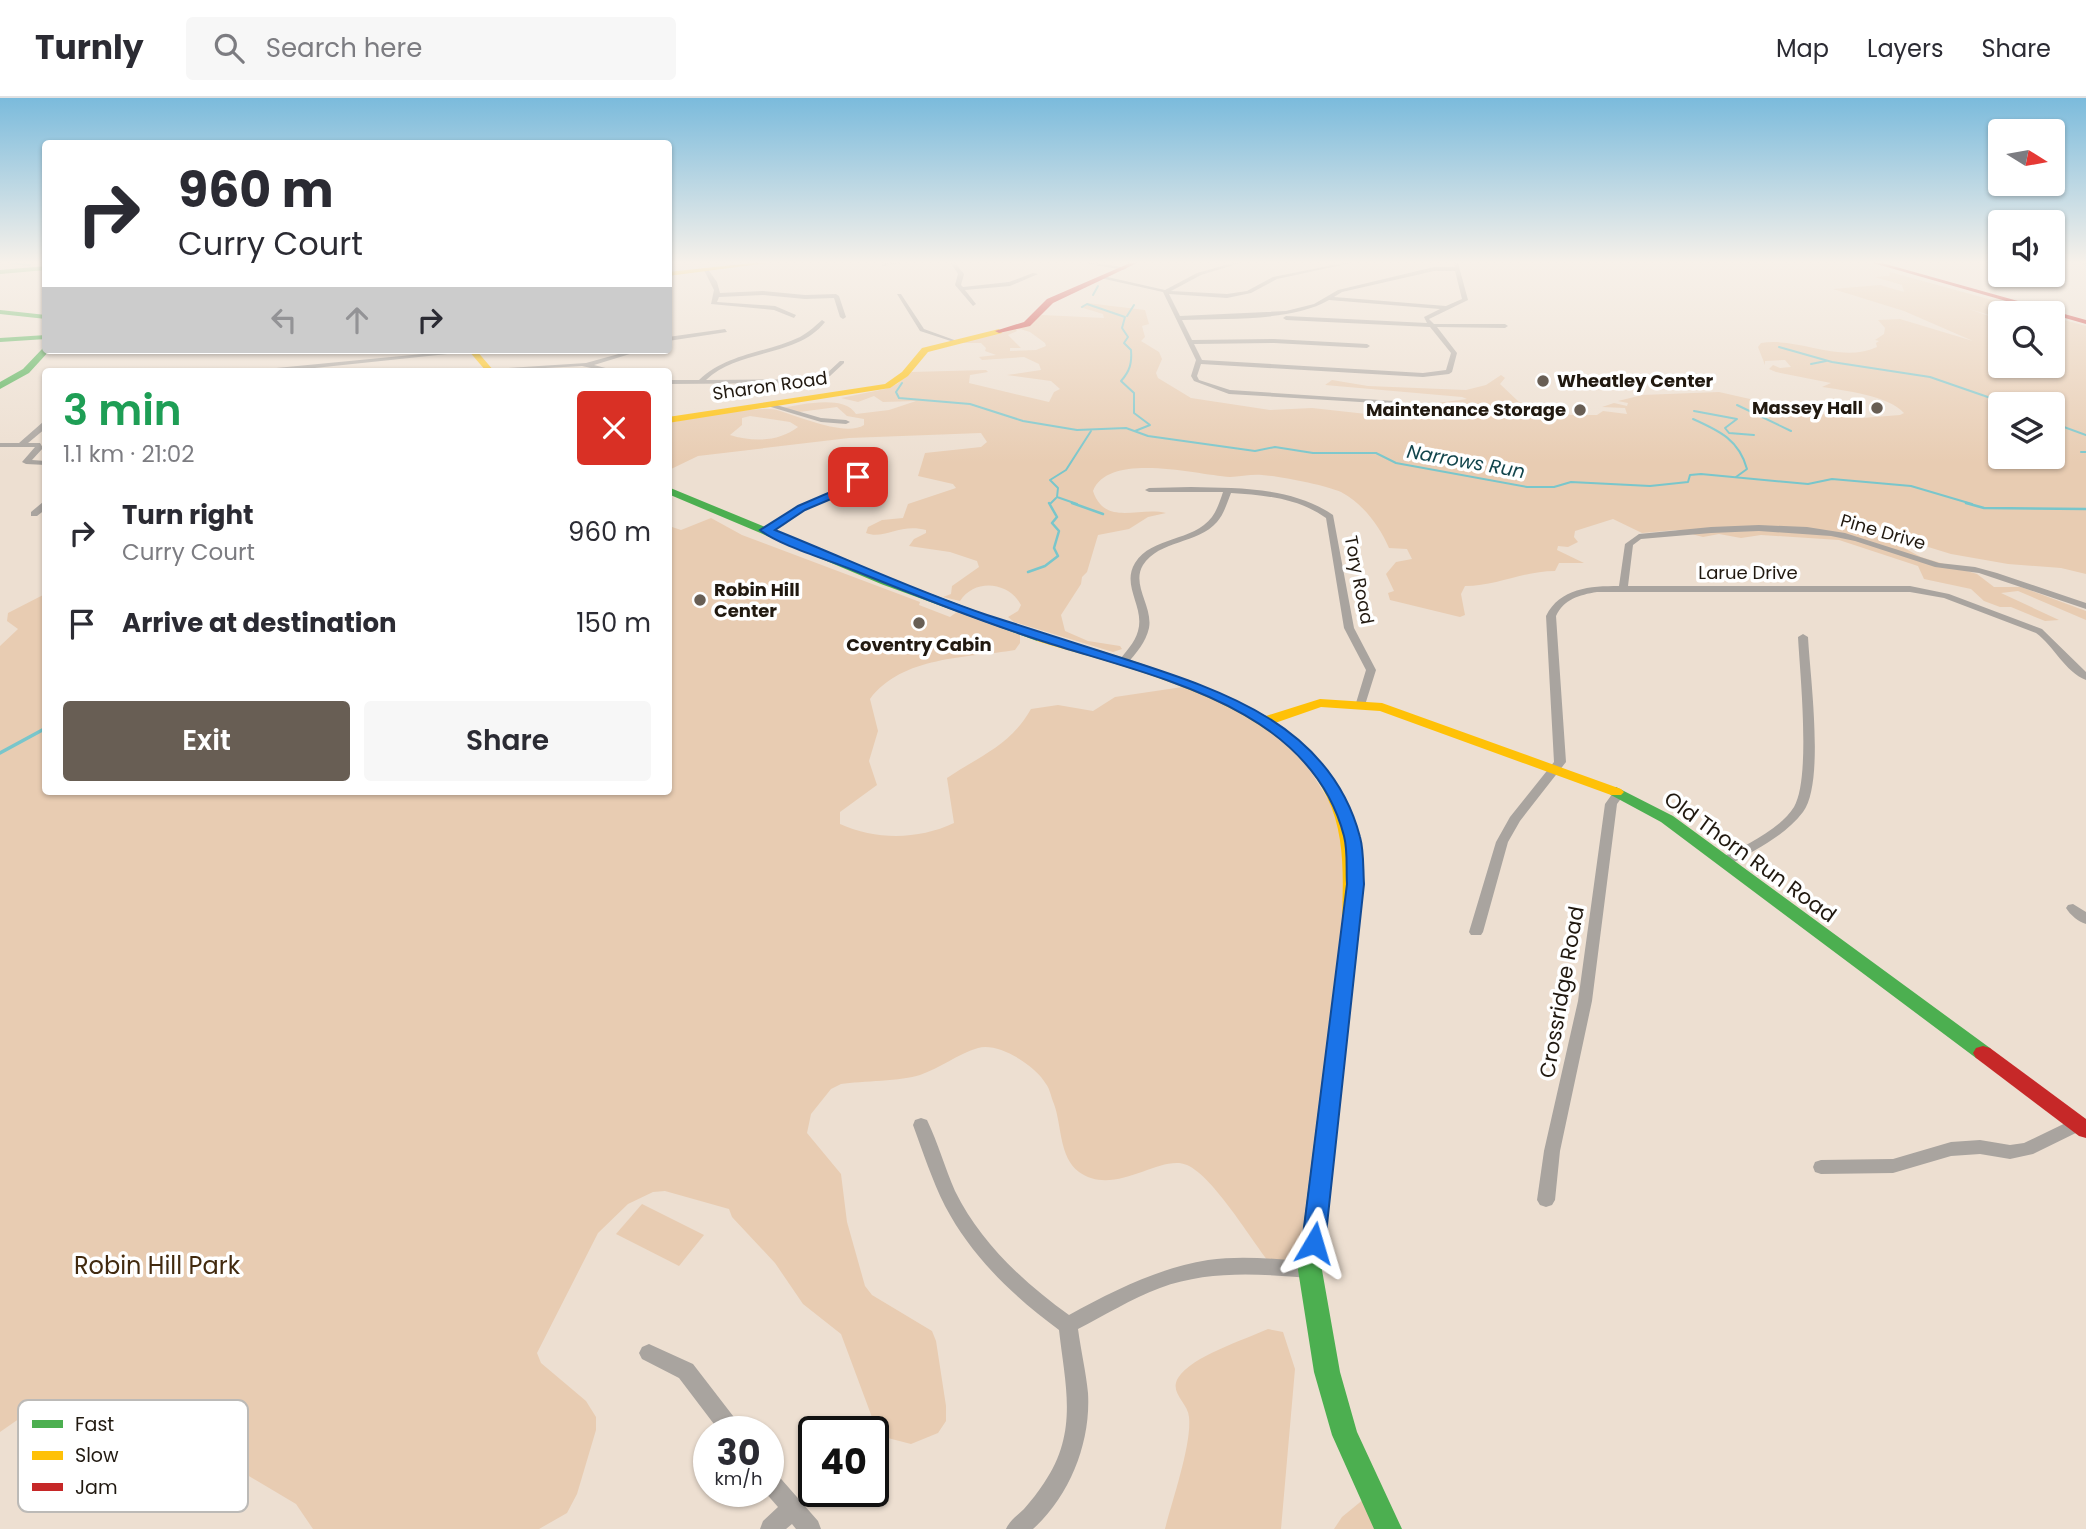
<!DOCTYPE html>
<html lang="en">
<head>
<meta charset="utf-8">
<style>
  body { margin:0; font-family:Poppins,sans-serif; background:#f7f7f7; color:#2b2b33; height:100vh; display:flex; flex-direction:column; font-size:26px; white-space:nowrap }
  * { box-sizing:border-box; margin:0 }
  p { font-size:23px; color:#7c7c81 }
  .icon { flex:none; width:38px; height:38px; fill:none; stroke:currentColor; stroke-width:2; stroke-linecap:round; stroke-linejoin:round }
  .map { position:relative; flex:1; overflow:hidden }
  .details { position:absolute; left:42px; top:270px; width:630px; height:427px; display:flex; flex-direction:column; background:#fff; border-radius:7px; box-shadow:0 2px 5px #0004 }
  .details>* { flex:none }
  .guide { position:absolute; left:42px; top:42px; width:630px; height:214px; border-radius:7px; box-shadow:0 2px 5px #0004; background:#fff; color:#2b2b33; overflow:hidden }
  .needle { width:46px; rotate:101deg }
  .fabs { position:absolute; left:1988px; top:21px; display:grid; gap:14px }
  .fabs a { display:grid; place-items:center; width:77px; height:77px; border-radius:7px; background:#fff; box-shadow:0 2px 5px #0004; font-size:35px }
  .speed { position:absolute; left:693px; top:1318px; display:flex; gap:14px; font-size:35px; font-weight:700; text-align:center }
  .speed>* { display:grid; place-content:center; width:91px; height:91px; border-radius:50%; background:#fff; box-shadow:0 2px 5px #0004; line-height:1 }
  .speed small { font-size:18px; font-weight:400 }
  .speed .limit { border:4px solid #111; border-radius:10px; background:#fff; color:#111 }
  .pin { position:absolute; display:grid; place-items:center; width:60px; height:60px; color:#fff; margin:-30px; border-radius:14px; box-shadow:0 4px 10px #0006 }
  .me { position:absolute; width:77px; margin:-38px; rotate:7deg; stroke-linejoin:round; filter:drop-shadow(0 0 5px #0008) }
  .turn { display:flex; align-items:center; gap:24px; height:147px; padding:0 21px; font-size:32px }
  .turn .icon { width:91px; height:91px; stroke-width:2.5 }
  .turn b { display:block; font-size:49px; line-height:60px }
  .lanes { display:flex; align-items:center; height:66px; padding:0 21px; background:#0003; justify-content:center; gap:35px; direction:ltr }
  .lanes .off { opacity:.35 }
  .round { display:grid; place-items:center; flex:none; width:74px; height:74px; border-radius:7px; background:#f7f7f7 }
  .overview { display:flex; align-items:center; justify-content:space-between; height:119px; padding:0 21px }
  h1 { font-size:42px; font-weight:600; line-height:52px; color:#1e9e55 }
  .cta { display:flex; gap:14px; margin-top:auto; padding:14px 21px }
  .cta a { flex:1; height:80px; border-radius:7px; background:#685e54; color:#fff; font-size:28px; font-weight:600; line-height:80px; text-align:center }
  .cta a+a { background:#f7f7f7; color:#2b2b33 }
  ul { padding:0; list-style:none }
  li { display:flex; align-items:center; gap:21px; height:91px; padding:0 21px }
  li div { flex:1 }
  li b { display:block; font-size:26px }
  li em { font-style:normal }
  header { display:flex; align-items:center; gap:42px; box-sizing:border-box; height:98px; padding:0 35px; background:#fff; border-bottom:2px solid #e1e1e2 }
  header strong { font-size:33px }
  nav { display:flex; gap:38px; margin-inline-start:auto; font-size:24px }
  .search { width:490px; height:63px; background:#f7f7f7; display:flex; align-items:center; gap:18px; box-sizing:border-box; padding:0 24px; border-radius:7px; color:#7c7c81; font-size:26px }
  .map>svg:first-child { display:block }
  .green { fill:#e8ccb2; fill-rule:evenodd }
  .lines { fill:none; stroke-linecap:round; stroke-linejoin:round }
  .stream-far2 { stroke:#79c6cb; stroke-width:2 }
  .stream-far1 { stroke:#79c6cb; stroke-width:2.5 }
  .stream { stroke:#79c6cb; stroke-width:3.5 }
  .street { fill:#a9a49f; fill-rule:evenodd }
  .fast { fill:#4caf50; fill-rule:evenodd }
  .slow { fill:#ffc107; fill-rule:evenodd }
  .jam { fill:#c62828; fill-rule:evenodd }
  .route { fill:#1a73e8; stroke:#114b97; stroke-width:2 }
  .poi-dot { fill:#685e54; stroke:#fff; stroke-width:2.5 }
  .labels { text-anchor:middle; stroke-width:7; stroke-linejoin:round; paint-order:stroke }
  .far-poi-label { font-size:18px; font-weight:bold; fill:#211910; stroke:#fff; text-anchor:start }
  .far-street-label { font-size:18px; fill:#211910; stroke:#fff }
  .far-water-label { font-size:19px; font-style:italic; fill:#12454c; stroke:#fff }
  .street-label { font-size:21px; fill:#211910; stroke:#fff }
  .near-park-label { font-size:24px; fill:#422a0f; stroke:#fff }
  .key { fill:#fff; stroke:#bcbab7; stroke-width:2 }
  .key-label { font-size:19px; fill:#211910 }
</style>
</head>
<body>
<header>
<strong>Turnly</strong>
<div class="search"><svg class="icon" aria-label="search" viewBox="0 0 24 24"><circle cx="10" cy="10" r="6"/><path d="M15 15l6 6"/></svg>Search here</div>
<nav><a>Map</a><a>Layers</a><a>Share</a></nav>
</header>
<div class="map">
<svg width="2086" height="1431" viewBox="0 0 2086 1431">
  <rect width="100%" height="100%" fill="#eddfd1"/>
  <g class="green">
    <path d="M1890 174 2039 215H2000V220L1969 211 2000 222V260L1991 259 2000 264V268H2053V219L2086 228V476L2061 470 2008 466 1951 456 1925 448 1902 449 1921 459 1977 476 1994 489H2021L2086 513V522L2018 493 2001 495 2059 522 2045 523 2011 509H2000L1984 503 1971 491 1924 481 1918 468 1839 442 1761 437 1741 440 1719 436 1703 439 1676 432 1642 435 1613 421 1575 433 1574 439 1578 444 1568 449 1558 448 1557 452 1584 465H1559L1555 473C1523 473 1497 488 1465 488L1461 496 1465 517 1460 519 1390 502 1388 495 1394 493 1386 476 1396 464 1412 461 1407 451 1389 450C1379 427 1363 406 1341 394 1325 387 1279 378 1262 377 1251 376 1240 379 1230 379 1197 377 1109 353 1093 393 1105 429 1139 408 1166 415L1148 419 1129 431 1098 437 1087 474 1082 479 1081 486 1061 517 1065 533 1088 543 1120 548 1122 551 1113 554 1014 524 1008 519 1018 513 1021 507C1009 484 975 480 960 503L943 499 951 496 952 488 979 469 977 463 950 454 909 448 914 441 926 435V432C900 425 884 442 866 435L868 429 882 422 903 420 908 406 956 390 953 386 918 378 925 355 981 349 987 344 981 335 849 340 698 358 669 372V325C688 321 761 307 777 312 798 318 845 339 864 327V321L847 318 837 309 799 314 781 310C800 307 844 296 856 316L889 312 916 303 883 304 874 298 858 304 841 300 885 291 897 286 911 274 986 272 988 274 970 277 969 285 1049 304 1054 294 1060 291 1051 283 1007 277 1041 272 1039 266 1024 259 982 262 979 259 996 257 985 253 986 250 981 245H960L1015 230 1017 233 1008 237 1021 250H1010V253L1036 252 1046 248 1045 245 1030 234 1017 230 1042 217 1104 220 1103 216 1080 209 1087 205 1145 212 1149 226 1142 228 1145 239 1141 243 1159 254 1162 261 1156 275 1158 280 1191 300 1270 312 1312 310 1403 320 1451 313H1480L1484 309 1480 307 1438 305 1467 301 1462 299 1325 287 1332 282 1368 288 1466 292 1486 287 1501 277 1505 280 1500 286 1519 304 1571 317H1597L1603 313 1627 316 1625 310 1602 309 1614 305 1627 308 1628 305 1618 303 1642 297 1719 294 1813 315 1862 320 1900 317 1904 315C1890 298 1842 292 1822 289L1831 285 1776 274 1769 271 1773 267 1780 270 1791 269 1785 262 1765 263V267L1758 249 1761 245C1800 239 1839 266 1877 249L1876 245 1879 243 1875 242 1884 236 1885 230 1878 222 1900 221 1973 243 1904 213 1833 191 1880 187 1904 194 1902 187 1875 179 1889 178ZM2000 306H2053V359H2000ZM750 318 790 324 798 329C779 344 752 344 730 337L742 327V320Z"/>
    <path d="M711 420 742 437 920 504 919 507 950 519 961 511 1020 533V545L1015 552C967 560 902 558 870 601L878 633 869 663 877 687 840 714V726C876 742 918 742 954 725L947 680C981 657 1010 648 1031 611L1058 607 1093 613 1115 599 1196 587 1292 644 1352 739 1310 1172 1272 1168C1251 1142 1214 1079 1187 1067 1160 1055 1115 1100 1079 1074 1059 1059 1062 1028 1054 1006 1051 999 1050 991 1046 986 1036 968 999 944 978 950 958 956 940 970 920 977 902 983 862 983 841 986L831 991 811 1016 807 1035 841 1076 847 1124 865 1188 872 1197 932 1233 936 1243 946 1308V1323L938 1335 911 1346 884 1339 876 1330 841 1236 803 1206 775 1165 732 1119 729 1111 665 1093 653 1094 628 1106 598 1135 537 1255 541 1265 586 1303 596 1319V1332L577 1396 567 1415 539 1431H313L296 1406 195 1346 156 1338 97 1314 55 1313 23 1318 0 1334V548L18 531 7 523 8 515 45 496 46 693H668L669 428 681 432Z"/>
    <path d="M642 1106 704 1137 679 1168 616 1136Z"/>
    <path d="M1268 1231 1283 1234 1295 1271 1281 1431H1165C1172 1403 1192 1346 1189 1319 1188 1305 1169 1295 1178 1280 1192 1258 1244 1242 1268 1231Z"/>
    <path d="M1370 1396 1388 1431H1334L1342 1419Z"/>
  </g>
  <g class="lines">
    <g class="stream-far2">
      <path d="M11 165 30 167"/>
      <path d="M1093 197 1098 188"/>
      <path d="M1082 209 1087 206 1125 219 1122 230 1128 239 1124 245 1131 252C1132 265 1130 273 1121 283L1134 295V315L1150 327 1135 333"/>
      <path d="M1127 218 1134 207"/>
      <path d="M1779 249 1832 264 1930 279 2008 306"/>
      <path d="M1811 266 1826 263"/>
      <path d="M902 285 896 294 899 300 970 306 1023 323 1077 332 1126 330 1148 338 1255 353 1275 349 1313 355H1376L1396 365 1527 389H1554L1571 384 1650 388 1688 384 1690 377 1701 376 1808 386 1832 381 1911 388 1972 406"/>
      <path d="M1737 307 1791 333"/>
      <path d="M1694 313 1737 321 1725 330 1729 335 1754 337"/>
      <path d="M1693 321C1720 333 1739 342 1747 371L1736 379"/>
      <path d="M2053 325 2086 337"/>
      <path d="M2081 354H2086"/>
      <path d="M1050 406 1056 400"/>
      <path d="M1077 406 1057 399 1058 390 1050 382 1066 372 1091 333"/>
    </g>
    <g class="stream-far1">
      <path d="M1072 405 1103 416"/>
      <path d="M1966 405 1984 410 2086 411"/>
      <path d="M1028 474 1045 468 1058 458 1054 450 1059 433 1052 425 1057 419 1049 405"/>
    </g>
    <path class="stream" d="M0 655 46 630"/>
    <g class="street">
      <path d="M884 165H903L882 168Z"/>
      <path d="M951 165H955L964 176 961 187 963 189 1009 184 1033 175 1038 176 1010 188 965 192 976 206 973 208 955 187 958 176Z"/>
      <path d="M1084 165H1095L1127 170 1124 172Z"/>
      <path d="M1233 165H1240L1201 177 1171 193 1227 196 1247 193 1273 179 1343 165H1351L1277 181 1251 195 1227 200 1169 196 1180 218 1286 213 1314 206 1338 192 1434 169H1455L1454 165H1458L1468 202 1429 221 1434 226H1505L1508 228 1505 230 1437 229 1457 255 1452 274 1449 276 1423 279 1201 266 1197 278 1199 282 1230 292 1395 303 1396 304 1393 306 1229 296 1194 283 1191 278 1196 262 1163 194 1100 180 1103 178 1165 192 1197 175ZM1434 173H1455L1462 201 1446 208 1334 199 1342 194ZM1329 202 1440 211 1424 219 1427 225 1286 218 1283 220 1286 222 1430 229 1451 255 1446 272 1423 275 1202 262 1194 246 1274 245 1367 250 1370 248 1367 246 1274 241 1192 242 1182 222C1226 220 1291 224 1329 202Z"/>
      <path d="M2082 165H2086V168Z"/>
      <path d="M707 170 717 184 720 195 763 193 805 197 836 196 839 198 846 219 843 221 840 219 834 200 805 201 763 197 719 199 717 204 775 208 796 217 794 220 774 212 711 206 714 192 704 172Z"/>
      <path d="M897 196H901L924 231 957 243V245L920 233Z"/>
      <path d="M822 222 825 224C797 260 739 250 706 282L805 281 826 276 840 263H844V265L830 278 805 285 668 286V282H699C728 255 766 255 800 239 809 234 815 228 822 222Z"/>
      <path d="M725 231 727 234 668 243V239Z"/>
      <path d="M464 252 476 253 286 273H263L266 271Z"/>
      <path d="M633 252H643L594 267 617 273H605L582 268 490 273 493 271 586 265Z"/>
      <path d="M773 306 821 320 846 322 850 324 846 326 821 324 771 309 770 308Z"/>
      <path d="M43 324H46V330L28 345H40L43 350 32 362 46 363V367L26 366 22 364 35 349H0V345H19Z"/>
      <path d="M859 354 866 356C864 367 863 379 856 388 846 399 820 404 806 411 792 419 781 435 763 435V431L779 424 799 408 848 387 853 381Z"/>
      <path d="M1191 389C1239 390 1292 389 1333 417L1354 530 1376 572 1365 607 1361 608 1356 605 1366 572 1344 530 1326 420C1298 400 1264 397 1231 395 1227 405 1224 416 1217 424 1198 446 1159 442 1143 467 1131 487 1153 508 1149 530 1146 544 1136 555 1127 566H1119L1118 564C1125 554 1135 545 1138 533 1145 509 1121 488 1135 465 1152 438 1193 444 1212 419 1217 412 1220 403 1223 394H1149L1145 392 1149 390Z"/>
      <path d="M43 404H46V411L37 418H31V414Z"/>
      <path d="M1759 427 1807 429 1845 435 1939 465 1975 469 1997 475 2086 505V511L1979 475 1935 469 1855 443 1831 438 1759 433 1711 435 1641 441 1633 447 1628 488H1910L1949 496 2042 531 2086 574V582C2065 574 2054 548 2036 535L1944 500 1910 494H1597C1579 497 1564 501 1556 518L1566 664 1520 723 1508 744 1483 834 1481 837H1471L1469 834 1496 744 1510 719 1554 664 1546 518C1560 490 1590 488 1619 488L1625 446 1639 436 1711 429Z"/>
      <path d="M1803 536 1808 539C1810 578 1825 685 1803 714 1784 739 1754 752 1729 767H1719L1718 764 1719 761C1742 749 1780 732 1794 709 1811 680 1800 576 1798 539Z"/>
      <path d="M1619 691 1625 695 1617 706 1592 903 1560 1053 1555 1102 1552 1107 1546 1109 1540 1107 1537 1102 1544 1053 1578 903 1605 706 1615 692Z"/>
      <path d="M2073 806 2086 814V826C2079 824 2070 817 2066 810L2068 807Z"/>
      <path d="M2078 1019 2084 1021 2086 1026 2084 1031 2033 1056 2010 1061 1980 1056 1951 1058 1893 1075 1821 1076 1815 1074 1813 1069 1815 1064 1821 1062 1893 1061 1951 1044 1980 1042 2010 1047 2024 1045Z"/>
      <path d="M921 1020 927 1022C938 1045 945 1070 955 1093 980 1144 1024 1185 1069 1217 1113 1193 1158 1170 1208 1162 1242 1157 1276 1161 1310 1164L1316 1166 1319 1172 1316 1178 1310 1180C1259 1176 1209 1172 1160 1190 1131 1201 1105 1217 1078 1231 1081 1253 1086 1274 1088 1295 1091 1344 1070 1398 1033 1431H1006C1010 1422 1017 1418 1024 1411 1031 1403 1038 1394 1044 1385 1079 1334 1065 1287 1059 1232 1013 1198 972 1159 945 1108 932 1082 923 1054 913 1027L915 1022Z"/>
      <path d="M649 1246 693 1266 740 1327 743 1334H720L679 1280 642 1261 639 1255 642 1249Z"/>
      <path d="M768 1371 775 1374 818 1423 821 1431H796L792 1426 786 1431H760L763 1423 778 1409 764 1393H768Z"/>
    </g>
    <g class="fast">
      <path d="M46 168V172L0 176V172Z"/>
      <path d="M0 212 46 217V221L0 216Z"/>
      <path d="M46 237V241L0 244V240Z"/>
      <path d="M43 250 50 252 29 275 0 291V284L23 271Z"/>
      <path d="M668 389 889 480 1048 540 1047 543H1037L881 486 668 396Z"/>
      <path d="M1616 689 1673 718 1990 950 1993 955 1990 960 1983 962 1976 960 1661 724 1611 697 1608 694 1611 691Z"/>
      <path d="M1351 819 1357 821 1360 825 1322 1172 1340 1274 1357 1334 1402 1431H1374L1332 1337 1314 1274 1298 1172 1342 825 1345 821Z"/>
    </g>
    <g class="slow">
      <path d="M752 165H768L668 178V174Z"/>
      <path d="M999 231 1002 235 928 254 908 278 890 290 668 325V319L885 286 902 274 922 250Z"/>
      <path d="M468 252H476L494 273H486Z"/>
      <path d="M1042 536C1119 556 1196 582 1266 618L1320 601 1382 605 1621 691 1624 694 1621 697H1611L1380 613 1321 609 1275 625 1310 652 1343 698 1359 754 1360 825 1357 829H1345L1342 825C1343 782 1346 738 1327 699 1282 604 1129 571 1037 543L1036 540Z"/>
    </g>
    <g class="jam">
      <path d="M1130 165H1137L1053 205 1030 228 999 235 995 233 1024 224 1047 201Z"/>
      <path d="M1873 165H1882L2086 222V226Z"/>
      <path d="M1983 948 1990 950 2086 1021V1040L2079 1038 1976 960 1973 955 1976 950Z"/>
    </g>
  </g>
  <linearGradient id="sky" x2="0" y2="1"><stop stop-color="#7bbbdc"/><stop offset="0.45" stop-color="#f7f1ea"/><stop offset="1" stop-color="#f7f1ea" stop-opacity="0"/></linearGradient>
  <rect width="2086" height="365" fill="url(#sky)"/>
  <path class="route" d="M858 376 863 379 855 391 805 412 775 432C845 460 915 493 987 517 1033 532 1081 547 1128 562 1224 593 1331 628 1360 739 1364 753 1363 771 1364 786L1325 1145 1322 1152 1314 1155 1305 1152 1302 1145 1347 786C1346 771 1348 753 1344 738 1310 607 1153 579 1042 543 977 522 915 497 853 472 829 462 778 447 760 432L798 408 847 387Z"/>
  <g class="poi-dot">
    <circle cx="1543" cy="283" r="7"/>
    <circle cx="1877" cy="310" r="7"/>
    <circle cx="1580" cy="312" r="7"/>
    <circle cx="700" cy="502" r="7"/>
    <circle cx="919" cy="525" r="7"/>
  </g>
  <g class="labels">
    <g class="far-poi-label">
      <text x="1557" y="289">Wheatley Center</text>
      <text x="1863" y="316" text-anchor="end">Massey Hall</text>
      <text x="1566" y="318" text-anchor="end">Maintenance Storage</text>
      <text x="714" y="498">Robin Hill<tspan x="714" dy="21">Center</tspan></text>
      <text x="919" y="553" text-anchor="middle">Coventry Cabin</text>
    </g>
    <g class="far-street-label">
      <text transform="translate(770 288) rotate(-8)" y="6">Sharon Road</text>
      <text transform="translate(1883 434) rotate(16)" y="6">Pine Drive</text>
      <text x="1748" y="481">Larue Drive</text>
      <text transform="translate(1359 482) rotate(79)" y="6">Tory Road</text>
    </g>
    <g class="far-water-label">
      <text transform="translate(1466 363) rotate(10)" y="7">Narrows Run</text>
    </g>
    <g class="street-label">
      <text transform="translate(1750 759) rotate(36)" y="7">Old Thorn Run Road</text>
      <text transform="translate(1562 894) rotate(-80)" y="7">Crossridge Road</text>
    </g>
    <g class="near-park-label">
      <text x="157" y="1176">Robin Hill Park</text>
    </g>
  </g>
  <rect x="18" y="1302" width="230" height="112" rx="10" class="key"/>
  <rect x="32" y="1322" width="31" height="8" fill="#4caf50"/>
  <rect x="32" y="1353" width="31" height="9" fill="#ffc107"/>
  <rect x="32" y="1385" width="31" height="8" fill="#c62828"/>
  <g class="key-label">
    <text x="75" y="1333">Fast</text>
    <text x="75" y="1364">Slow</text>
    <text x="75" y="1396">Jam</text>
  </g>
</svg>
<div class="fabs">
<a><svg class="needle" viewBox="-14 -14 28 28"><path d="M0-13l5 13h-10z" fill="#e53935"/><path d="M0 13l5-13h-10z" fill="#7c7c81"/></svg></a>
<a><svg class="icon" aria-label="sound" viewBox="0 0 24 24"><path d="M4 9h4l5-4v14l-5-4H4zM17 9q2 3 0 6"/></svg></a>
<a><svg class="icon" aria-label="search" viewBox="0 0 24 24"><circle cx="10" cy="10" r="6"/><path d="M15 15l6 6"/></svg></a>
<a><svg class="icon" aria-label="layers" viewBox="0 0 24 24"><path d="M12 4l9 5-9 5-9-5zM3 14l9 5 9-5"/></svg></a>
</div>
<div class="speed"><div>30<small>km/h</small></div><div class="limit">40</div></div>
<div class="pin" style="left:858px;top:379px;background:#d93025"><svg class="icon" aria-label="arrive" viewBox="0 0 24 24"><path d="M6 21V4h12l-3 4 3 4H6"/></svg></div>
<svg class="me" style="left:1314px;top:1145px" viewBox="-20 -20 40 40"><path d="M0-17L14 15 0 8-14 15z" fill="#1a73e8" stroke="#fff" stroke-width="4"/></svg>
<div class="guide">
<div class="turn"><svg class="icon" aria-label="right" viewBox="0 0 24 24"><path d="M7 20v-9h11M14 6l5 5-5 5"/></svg><div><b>960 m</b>Curry Court</div></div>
<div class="lanes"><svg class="icon off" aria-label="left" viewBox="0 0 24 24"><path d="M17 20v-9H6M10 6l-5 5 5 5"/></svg><svg class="icon off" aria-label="ahead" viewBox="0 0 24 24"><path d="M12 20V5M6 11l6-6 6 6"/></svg><svg class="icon" aria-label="right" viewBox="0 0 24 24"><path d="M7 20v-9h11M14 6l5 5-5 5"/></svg></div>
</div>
<section class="details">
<div class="overview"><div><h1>3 min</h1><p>1.1 km · 21:02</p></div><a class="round" style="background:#d93025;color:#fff"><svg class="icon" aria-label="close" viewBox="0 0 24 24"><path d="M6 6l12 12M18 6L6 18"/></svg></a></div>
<ul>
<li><svg class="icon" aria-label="right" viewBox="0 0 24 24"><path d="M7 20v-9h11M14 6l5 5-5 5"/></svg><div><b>Turn right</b><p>Curry Court</p></div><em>960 m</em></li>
<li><svg class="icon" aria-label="arrive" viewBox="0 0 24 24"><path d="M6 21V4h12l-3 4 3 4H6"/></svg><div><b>Arrive at destination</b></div><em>150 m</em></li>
</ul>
<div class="cta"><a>Exit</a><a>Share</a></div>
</section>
</div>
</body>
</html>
